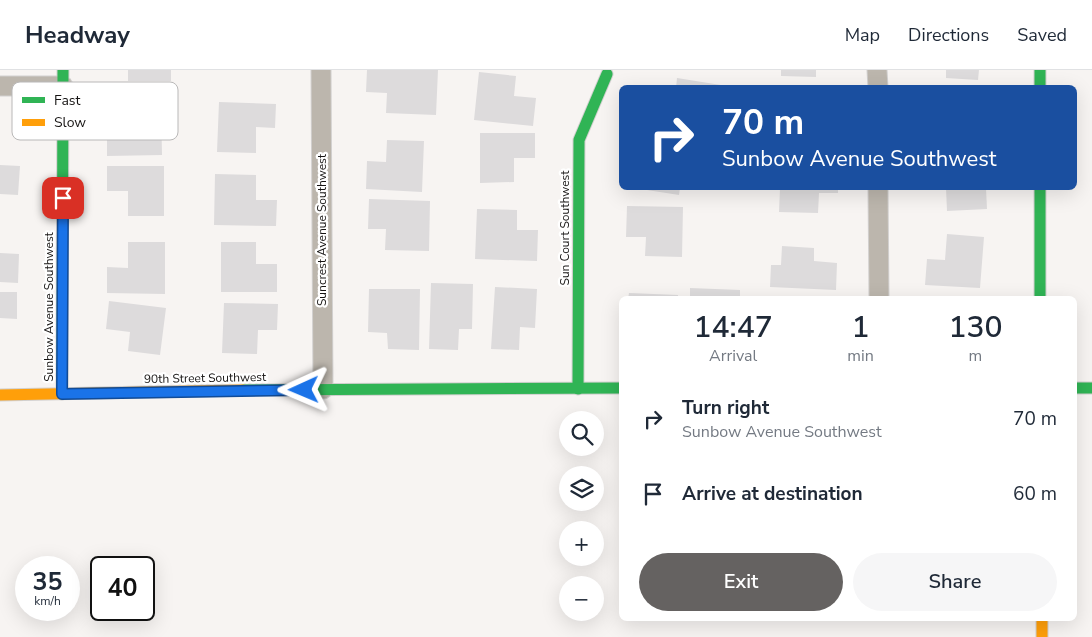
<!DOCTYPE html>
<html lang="en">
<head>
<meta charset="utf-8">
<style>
  body { margin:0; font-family:"Nunito Sans",sans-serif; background:#f6f6f7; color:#1f2937; height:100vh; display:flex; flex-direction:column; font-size:19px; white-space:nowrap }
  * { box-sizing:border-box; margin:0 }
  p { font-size:16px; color:#747a83 }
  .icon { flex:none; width:28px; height:28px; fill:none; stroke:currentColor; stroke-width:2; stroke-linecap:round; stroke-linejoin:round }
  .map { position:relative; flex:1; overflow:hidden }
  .side { position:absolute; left:619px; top:226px; width:458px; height:325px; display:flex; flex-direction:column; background:#fff; border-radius:8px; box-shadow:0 5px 20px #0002 }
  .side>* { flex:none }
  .guide { position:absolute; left:619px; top:15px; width:458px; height:105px; border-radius:8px; box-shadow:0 5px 20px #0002; background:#1a4fa0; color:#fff; overflow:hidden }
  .buttons { position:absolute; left:559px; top:341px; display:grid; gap:10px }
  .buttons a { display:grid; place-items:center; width:45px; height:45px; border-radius:50%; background:#fff; box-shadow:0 5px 20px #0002; font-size:25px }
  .speed { position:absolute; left:15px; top:486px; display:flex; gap:10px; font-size:25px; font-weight:700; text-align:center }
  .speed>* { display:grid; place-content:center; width:65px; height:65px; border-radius:50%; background:#fff; box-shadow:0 5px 20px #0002; line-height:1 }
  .speed small { font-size:12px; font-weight:400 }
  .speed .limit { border:2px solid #111; border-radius:8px; background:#fff; color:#111 }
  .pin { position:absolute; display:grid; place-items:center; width:42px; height:42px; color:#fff; margin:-21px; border-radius:10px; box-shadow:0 2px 8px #0006 }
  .me { position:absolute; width:55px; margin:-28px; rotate:269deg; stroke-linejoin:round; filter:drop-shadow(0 0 4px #0008) }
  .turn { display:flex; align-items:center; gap:18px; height:105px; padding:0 20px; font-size:22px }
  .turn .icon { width:65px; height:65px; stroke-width:2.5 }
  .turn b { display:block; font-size:35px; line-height:42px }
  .eta { display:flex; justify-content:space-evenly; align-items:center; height:85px; text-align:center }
  .eta b { font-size:30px; font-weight:600; line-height:35px }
  .action { display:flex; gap:10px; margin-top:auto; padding:10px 20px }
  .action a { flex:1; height:58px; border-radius:30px; background:#656261; color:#fff; font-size:20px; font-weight:600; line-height:58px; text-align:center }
  .action a+a { background:#f6f6f7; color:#1f2937 }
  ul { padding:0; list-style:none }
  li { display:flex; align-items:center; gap:15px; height:75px; padding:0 20px }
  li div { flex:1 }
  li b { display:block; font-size:19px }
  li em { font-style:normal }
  header { display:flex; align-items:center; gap:30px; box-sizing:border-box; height:70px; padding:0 25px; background:#fff; border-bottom:1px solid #e0e1e3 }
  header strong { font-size:24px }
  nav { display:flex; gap:28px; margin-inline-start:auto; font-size:18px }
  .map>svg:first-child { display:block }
  .building { fill:#dddbdc }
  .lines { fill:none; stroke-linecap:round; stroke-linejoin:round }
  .street-casing { stroke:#d2d0cf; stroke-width:21 }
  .fast-casing { stroke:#d2d0cf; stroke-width:13 }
  .slow-casing { stroke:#d2d0cf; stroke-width:13 }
  .street { stroke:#bcb6ad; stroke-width:19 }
  .fast { stroke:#30b455; stroke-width:11 }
  .slow { stroke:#ff9f0a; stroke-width:11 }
  .route-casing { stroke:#114b97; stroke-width:12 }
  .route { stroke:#1a73e8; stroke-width:9 }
  .labels { text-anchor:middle; stroke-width:4.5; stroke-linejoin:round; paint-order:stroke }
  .street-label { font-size:12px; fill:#161413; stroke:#fff }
  .key { fill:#fff; stroke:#b9b8b8; stroke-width:1 }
  .key-label { font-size:14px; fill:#161413 }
</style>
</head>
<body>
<header>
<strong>Headway</strong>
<nav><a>Map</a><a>Directions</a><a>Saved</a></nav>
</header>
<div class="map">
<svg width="1092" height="567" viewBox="0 0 1092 567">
  <rect width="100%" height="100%" fill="#f7f4f2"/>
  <g class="building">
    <rect x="128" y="0" width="43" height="11"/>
    <path d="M367 0H438L436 45 386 43 387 23 366 22Z"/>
    <path d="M781 0H816V7L781 6Z"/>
    <path d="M946 0H979L978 10 946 8Z"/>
    <path d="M479 2 516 6 514 26 536 28 533 56 474 50Z"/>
    <path d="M677 8 727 16V18H676Z"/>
    <path d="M219 32 276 34 275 58 256 57V83L217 82Z"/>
    <path d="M126 36H161L162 85 107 86V59L126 58Z"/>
    <path d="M480 63H535V88H514V112L480 113Z"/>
    <path d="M387 70 424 71 422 122 366 119 367 91 386 92Z"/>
    <path d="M0 95 20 96 18 125 0 124Z"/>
    <path d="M107 96H164V146H128V121H107Z"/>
    <path d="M215 104 256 105V130H277L276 156 214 155Z"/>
    <path d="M634 118H680L679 125Z"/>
    <path d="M780 118H838V123H819L818 143 779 142Z"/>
    <path d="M946 118H986L987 139 947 141Z"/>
    <path d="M369 129 430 131 429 181 385 180 386 159H368Z"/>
    <path d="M627 136 683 137 682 187 645 186 646 167H626Z"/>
    <path d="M477 139 517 140V160H538L537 191 475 189Z"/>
    <path d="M947 164 984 167 980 218 925 215 927 189 945 190Z"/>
    <path d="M128 172H165V224L107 223V197L128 198Z"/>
    <path d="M221 172H256V194H277V222H221Z"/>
    <path d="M782 176 814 178V191L837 193 836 220 770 217 771 195H781Z"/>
    <path d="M0 183 19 184 18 213 0 212Z"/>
    <path d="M431 213 473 214 472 259H459L458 280 429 279Z"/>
    <path d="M495 217 537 219 535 258 520 257 519 280 491 279Z"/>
    <path d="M690 218 740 220V229H690Z"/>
    <path d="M369 219H420L419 280 388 279 387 263 368 262Z"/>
    <path d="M0 222H17V249L0 248Z"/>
    <path d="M629 223 678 225V229H628Z"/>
    <path d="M988 226V229H938V227Z"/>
    <path d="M109 231 166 238 160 285 128 281 130 262 106 259Z"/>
    <path d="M224 233 278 234 277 260H258L257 284 222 283Z"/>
  </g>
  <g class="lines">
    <defs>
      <g id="street">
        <path d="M321 0 323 319"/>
        <path d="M877 0 878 18"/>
        <path d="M0 16H63"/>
        <path d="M878 118 879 229"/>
      </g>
      <g id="fast">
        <path d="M1040 0V18"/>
        <path d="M1040 118V229"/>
        <path d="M1074 318H1092"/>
        <path d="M578 319 579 70 607 4"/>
        <path d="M243 320 621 318"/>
        <path d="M62 324 63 0"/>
      </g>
      <g id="slow">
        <path d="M0 325 243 320"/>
        <path d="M1042 549V567"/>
      </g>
    </defs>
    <use href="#street" class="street-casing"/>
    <use href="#fast" class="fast-casing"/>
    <use href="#slow" class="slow-casing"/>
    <use href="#street" class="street"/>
    <use href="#fast" class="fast"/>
    <use href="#slow" class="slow"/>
  </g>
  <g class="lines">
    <defs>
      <path id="route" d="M63 128 62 324 304 320"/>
    </defs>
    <use href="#route" class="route-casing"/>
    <use href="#route" class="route"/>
  </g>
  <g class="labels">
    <g class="street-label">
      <text transform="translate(565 158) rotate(-90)" y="4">Sun Court Southwest</text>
      <text transform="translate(322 160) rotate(-90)" y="4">Suncrest Avenue Southwest</text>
      <text transform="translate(49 237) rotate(-90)" y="4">Sunbow Avenue Southwest</text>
      <text transform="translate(205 308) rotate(-1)" y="4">90th Street Southwest</text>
    </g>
  </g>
  <rect x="12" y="12" width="166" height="58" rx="8" class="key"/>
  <rect x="22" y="27" width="23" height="6" fill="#30b455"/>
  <rect x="22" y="49" width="23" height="7" fill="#ff9f0a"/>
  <g class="key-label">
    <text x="54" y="35">Fast</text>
    <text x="54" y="57">Slow</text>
  </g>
</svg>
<div class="buttons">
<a><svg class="icon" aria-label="search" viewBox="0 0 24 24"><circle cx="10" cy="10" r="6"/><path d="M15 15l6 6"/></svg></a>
<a><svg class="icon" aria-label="layers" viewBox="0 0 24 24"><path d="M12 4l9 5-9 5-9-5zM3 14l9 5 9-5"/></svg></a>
<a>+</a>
<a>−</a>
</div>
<div class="speed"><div>35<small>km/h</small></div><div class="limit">40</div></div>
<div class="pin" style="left:63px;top:128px;background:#d93025"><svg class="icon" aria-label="arrive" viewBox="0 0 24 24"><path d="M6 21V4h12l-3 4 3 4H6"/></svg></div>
<svg class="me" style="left:304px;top:320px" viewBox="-20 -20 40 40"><path d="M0-17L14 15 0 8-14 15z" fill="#1a73e8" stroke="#fff" stroke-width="4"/></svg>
<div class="guide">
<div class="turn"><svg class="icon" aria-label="right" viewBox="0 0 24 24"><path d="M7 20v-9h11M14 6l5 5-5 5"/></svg><div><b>70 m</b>Sunbow Avenue Southwest</div></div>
</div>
<section class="side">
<div class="eta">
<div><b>14:47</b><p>Arrival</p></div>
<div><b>1</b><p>min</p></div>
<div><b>130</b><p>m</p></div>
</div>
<ul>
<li><svg class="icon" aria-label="right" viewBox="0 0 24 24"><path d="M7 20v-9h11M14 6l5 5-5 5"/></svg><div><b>Turn right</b><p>Sunbow Avenue Southwest</p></div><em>70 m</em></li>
<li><svg class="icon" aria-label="arrive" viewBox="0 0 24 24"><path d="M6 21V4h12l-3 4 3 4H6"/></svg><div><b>Arrive at destination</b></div><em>60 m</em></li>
</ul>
<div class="action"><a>Exit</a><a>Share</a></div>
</section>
</div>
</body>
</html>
